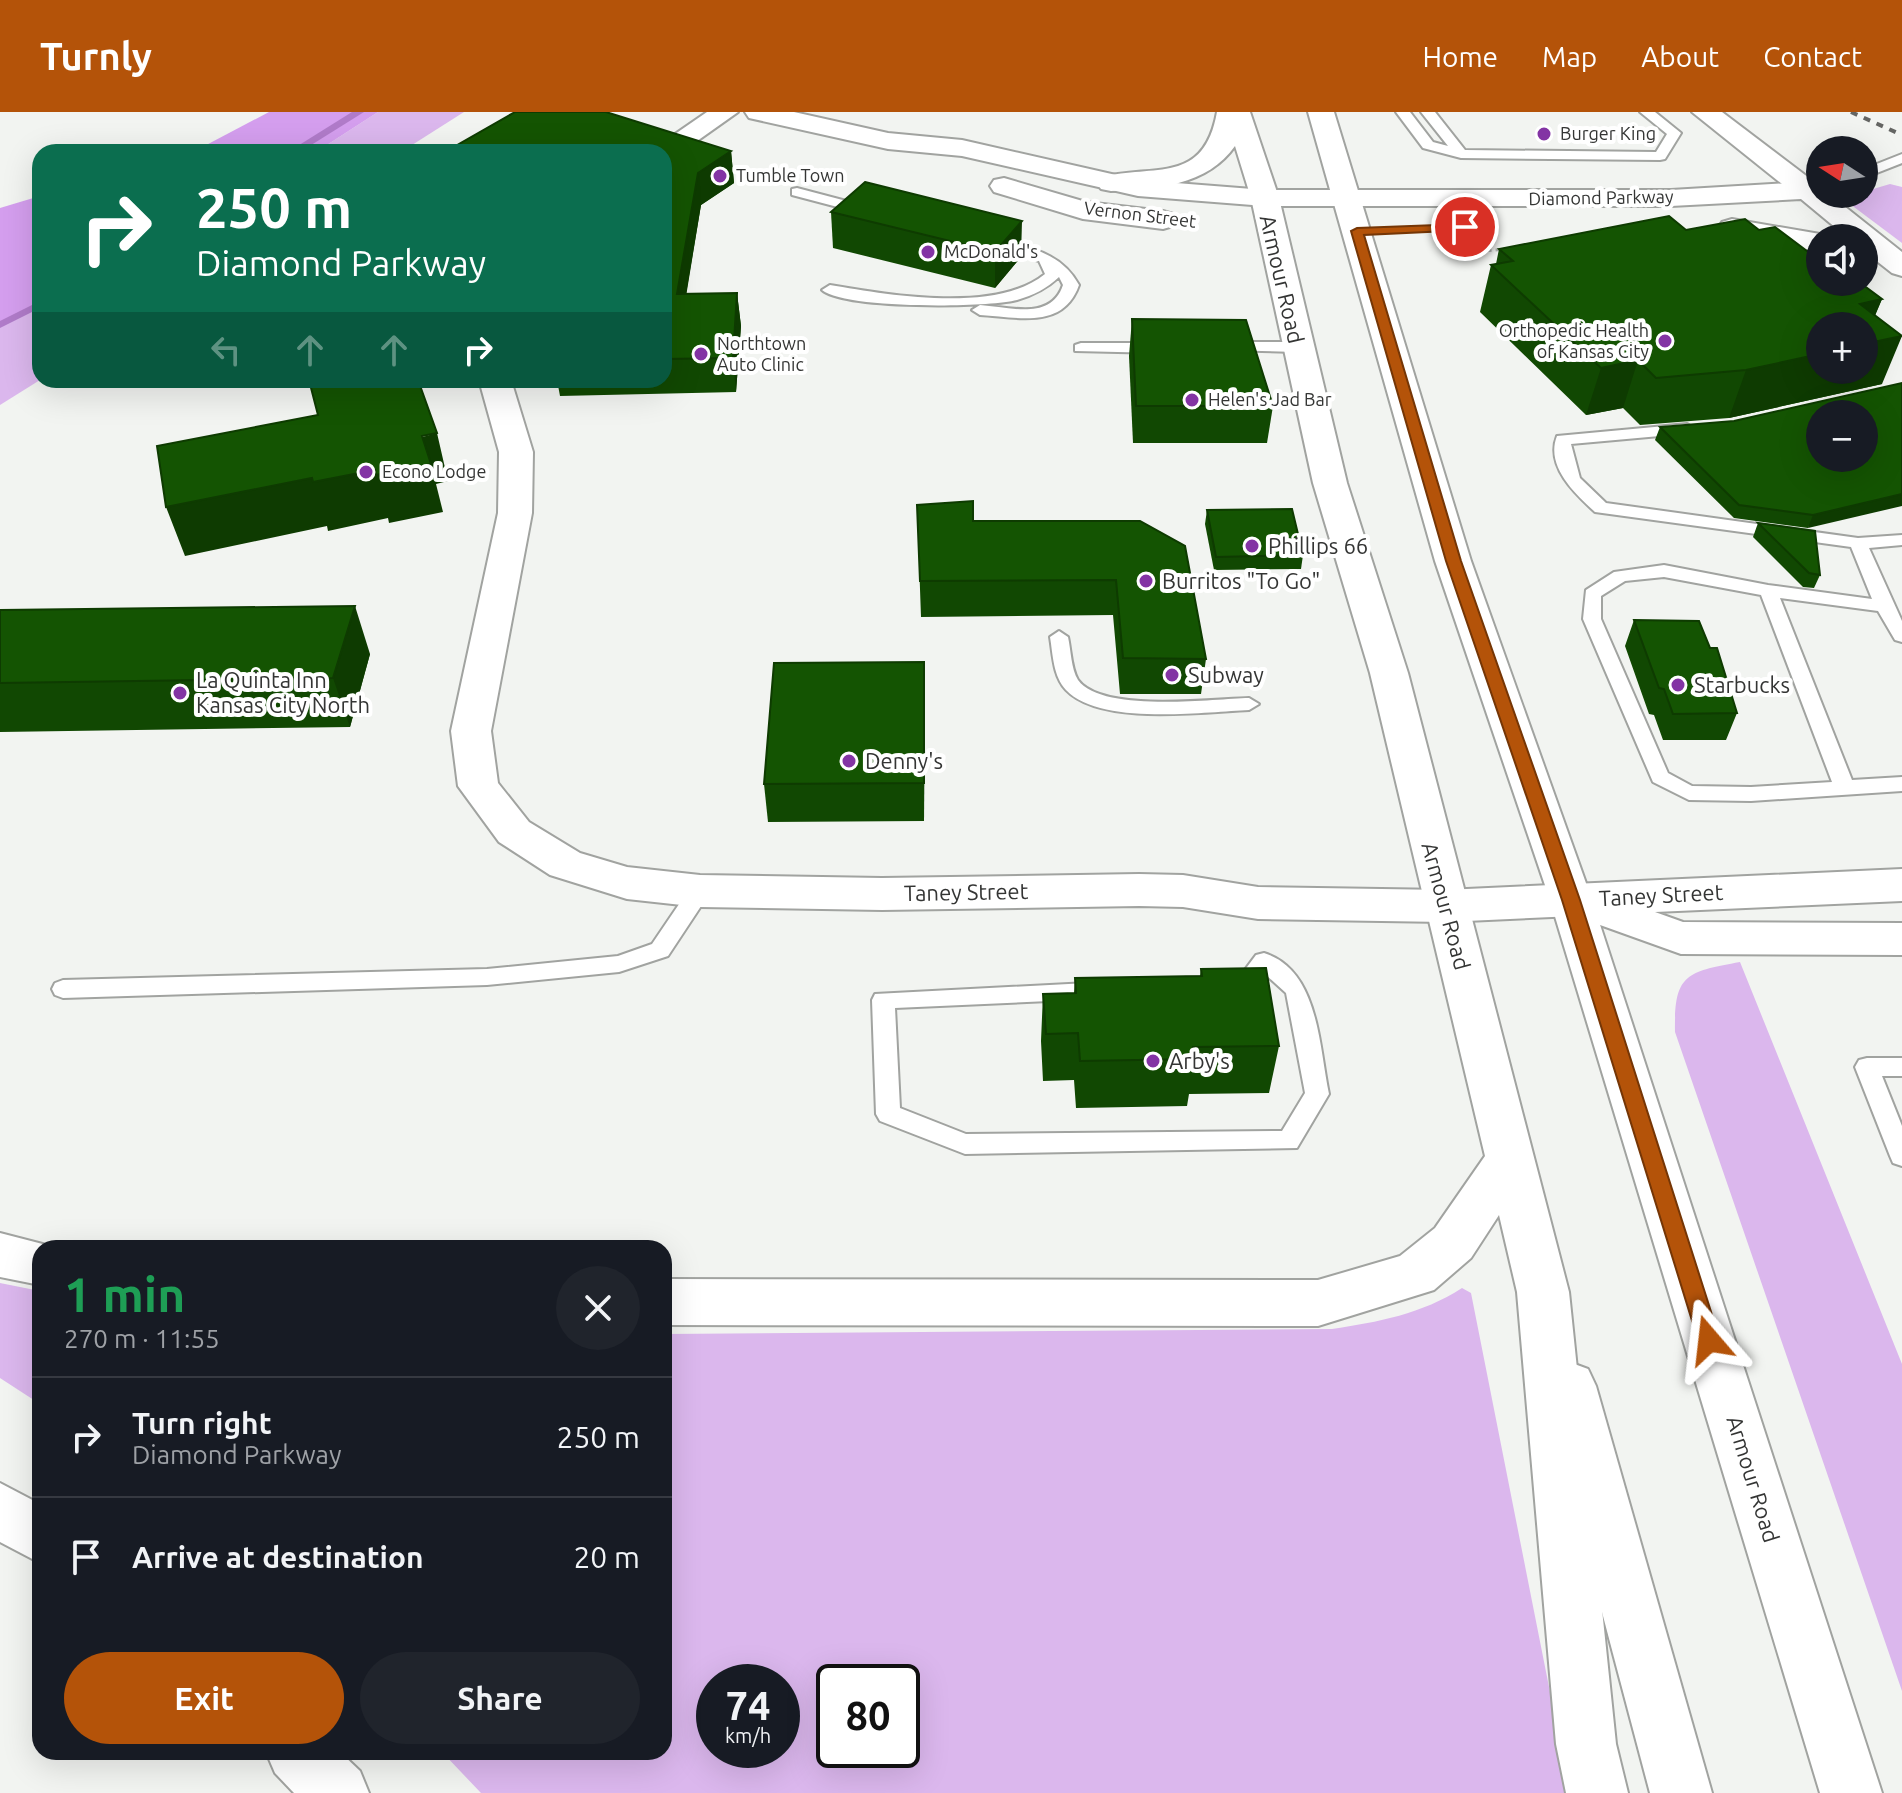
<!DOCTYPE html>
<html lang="en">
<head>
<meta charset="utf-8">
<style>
  body { margin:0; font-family:Ubuntu,sans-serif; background:#20242c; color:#f1f3f6; height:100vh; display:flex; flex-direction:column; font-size:30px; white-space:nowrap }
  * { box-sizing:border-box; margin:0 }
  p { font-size:26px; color:#9ea1a6 }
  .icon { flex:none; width:44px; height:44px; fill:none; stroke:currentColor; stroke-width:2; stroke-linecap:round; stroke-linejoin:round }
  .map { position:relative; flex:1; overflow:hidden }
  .details { position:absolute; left:32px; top:1128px; width:640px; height:520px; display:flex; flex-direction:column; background:#171b24; border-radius:24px; box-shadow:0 8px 32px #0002 }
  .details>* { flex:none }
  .top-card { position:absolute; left:32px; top:32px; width:640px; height:244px; border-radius:24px; box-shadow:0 8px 32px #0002; background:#0b6e4f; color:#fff; overflow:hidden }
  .needle { width:52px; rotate:282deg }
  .tools { position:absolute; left:1806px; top:24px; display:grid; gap:16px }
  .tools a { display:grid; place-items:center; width:72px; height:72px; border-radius:50%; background:#171b24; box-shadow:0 8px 32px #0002; font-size:40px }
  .speed { position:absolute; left:696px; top:1552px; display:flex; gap:16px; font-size:40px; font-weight:700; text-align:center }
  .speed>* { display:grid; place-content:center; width:104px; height:104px; border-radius:50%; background:#171b24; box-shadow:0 8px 32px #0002; line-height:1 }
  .speed small { font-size:20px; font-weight:400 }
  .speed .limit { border:4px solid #111; border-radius:12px; background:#fff; color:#111 }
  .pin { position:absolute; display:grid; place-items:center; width:68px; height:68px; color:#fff; margin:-34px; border:4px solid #fff; border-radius:50%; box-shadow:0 2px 8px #0007 }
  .me { position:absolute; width:88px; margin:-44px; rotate:343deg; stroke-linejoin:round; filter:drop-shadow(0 0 6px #0008) }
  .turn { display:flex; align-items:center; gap:28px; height:168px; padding:0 32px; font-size:36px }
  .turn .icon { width:104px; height:104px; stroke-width:2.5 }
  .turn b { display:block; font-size:56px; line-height:68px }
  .lanes { display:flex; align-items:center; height:76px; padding:0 32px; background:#0003; justify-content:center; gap:40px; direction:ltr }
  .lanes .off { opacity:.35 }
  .round { display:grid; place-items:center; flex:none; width:84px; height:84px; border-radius:42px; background:#20242c }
  .summary { display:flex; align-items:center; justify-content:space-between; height:136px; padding:0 32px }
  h1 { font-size:48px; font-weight:700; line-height:60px; color:#1e9e55 }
  .cta { display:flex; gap:16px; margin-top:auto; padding:16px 32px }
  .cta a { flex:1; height:92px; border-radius:48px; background:#b45309; color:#fff; font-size:32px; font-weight:700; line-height:92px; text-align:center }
  .cta a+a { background:#20242c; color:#f1f3f6 }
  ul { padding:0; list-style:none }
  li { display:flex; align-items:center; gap:24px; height:120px; padding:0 32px; border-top:2px solid #363941 }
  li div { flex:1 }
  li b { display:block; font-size:30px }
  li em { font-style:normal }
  header { display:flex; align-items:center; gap:48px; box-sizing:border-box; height:112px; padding:0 40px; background:#b45309; color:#fff }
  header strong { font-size:38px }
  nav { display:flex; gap:44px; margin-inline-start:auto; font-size:28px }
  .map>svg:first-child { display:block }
  .green { fill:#dbb7ed; fill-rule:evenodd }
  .forest { fill:#d49eee }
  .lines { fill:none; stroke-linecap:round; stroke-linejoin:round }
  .stream { fill:#b07bc9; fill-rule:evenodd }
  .lane-casing { stroke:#a1a3a0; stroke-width:4 }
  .street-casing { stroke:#a1a3a0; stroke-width:4 }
  .secondary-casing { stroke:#a1a3a0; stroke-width:4 }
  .primary-casing { stroke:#a1a3a0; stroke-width:4 }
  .highway-casing { stroke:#a1a3a0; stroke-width:4 }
  .path { stroke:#b3b5b3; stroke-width:3; stroke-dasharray:4 4; stroke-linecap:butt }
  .lane { fill:#fff; fill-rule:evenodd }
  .street { fill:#fff; fill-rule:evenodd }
  .secondary { fill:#fff; fill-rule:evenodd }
  .primary { fill:#fff; fill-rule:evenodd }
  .highway { fill:#fff; fill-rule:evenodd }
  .rail { stroke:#646563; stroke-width:4; stroke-dasharray:7 7; stroke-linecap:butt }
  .wall { fill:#114802 }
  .shaded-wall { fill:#0e3b01 }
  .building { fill:#145402; stroke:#0e3b01; stroke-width:2; fill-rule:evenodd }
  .route { fill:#b45309; stroke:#753606; stroke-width:2 }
  .poi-dot { fill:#8334a4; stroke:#fff; stroke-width:3 }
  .labels { text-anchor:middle; stroke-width:8; stroke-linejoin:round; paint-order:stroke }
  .far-poi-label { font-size:18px; fill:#343534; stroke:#fff; text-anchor:start }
  .far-street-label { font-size:18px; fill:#343534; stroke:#fff }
  .street-label { font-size:22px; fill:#343534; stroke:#fff }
  .poi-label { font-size:22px; fill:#343534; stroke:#fff; text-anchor:start }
</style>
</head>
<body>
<header>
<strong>Turnly</strong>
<nav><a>Home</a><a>Map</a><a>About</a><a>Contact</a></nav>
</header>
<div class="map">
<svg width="1902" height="1681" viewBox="0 0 1902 1681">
  <rect width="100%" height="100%" fill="#f2f4f1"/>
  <g class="green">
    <path d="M378 0H464L401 40H316Z"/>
    <path d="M1890 72 1902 75V131L1850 92 1853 83Z"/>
    <path d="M40 193V268L0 293V213Z"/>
    <path d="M1740 850 1902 1252V1579L1675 920C1674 862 1686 860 1740 850Z"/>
    <path d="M0 1171 40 1179V1292L0 1266Z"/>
    <path d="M1462 1176 1471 1181 1570 1681H481L442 1640H664V1222L1332 1217C1378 1210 1422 1202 1462 1176ZM714 1570H782V1638H714ZM834 1570H902V1638H834Z"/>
  </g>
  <g class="forest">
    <path d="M269 0H378L316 40H193Z"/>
    <path d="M40 84V193L0 213V96Z"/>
  </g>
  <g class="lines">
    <g class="stream">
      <path d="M352 0H364L300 40H288Z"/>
      <path d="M40 189V196L0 216V209Z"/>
    </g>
    <defs>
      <g id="lane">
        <path d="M1396 0H1410L1433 30 1448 34 1421 0H1435L1465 38 1656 40 1667 22 1640 0H1655L1681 21 1665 47 1660 48 1461 46 1423 36Z"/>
        <path d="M1902 42V51L1864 66V57Z"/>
        <path d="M797 76 873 96 875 99 868 103 792 83V77Z"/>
        <path d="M994 127C1029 136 1060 139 1079 173 1063 218 1018 205 980 203L972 198 980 193C1010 195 1051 209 1063 173L1059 165C1046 177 1034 183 1017 188 986 196 844 197 822 178L830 173C889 183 996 202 1045 162L1039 149 989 134 987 131Z"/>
        <path d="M1227 230H1297L1305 235 1297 240 1221 238V232Z"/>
        <path d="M1081 231H1160L1168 236 1160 241 1075 239V233Z"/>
        <path d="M1687 312 1695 317 1693 321 1571 332 1580 366 1606 391 1858 426 1902 423V433L1869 436 1902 509V530L1895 528 1878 499 1780 486 1852 668 1902 665V679L1751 689 1689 688 1653 670 1583 507 1586 478 1614 460 1664 453 1768 473 1872 487 1851 435 1595 400C1575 382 1545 354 1557 324ZM1664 465 1761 483 1832 670 1751 675 1692 674 1668 661 1601 507V484L1625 469Z"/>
        <path d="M1059 519 1068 525C1071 538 1071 557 1078 568 1102 601 1211 587 1249 586L1259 592 1249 598C1203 600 1100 614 1066 578 1053 564 1053 543 1050 525Z"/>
        <path d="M700 771 711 779 668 844 619 860 487 873 63 886 55 883 52 877 55 871 63 868 487 857 618 844 652 832 692 773Z"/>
        <path d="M1264 841C1319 858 1319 935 1329 982L1297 1036 965 1042 880 1009 876 1002 872 888 875 882 1241 863 1256 843ZM1266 863 1286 881 1305 981 1282 1019 966 1022 900 996 895 896 1247 880 1255 877Z"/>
        <path d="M1867 946H1902V964H1882L1902 1014V1054L1893 1051 1890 1044 1855 955 1859 948Z"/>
      </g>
      <g id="street">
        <path d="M707 0H738L673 46 664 48V40H649Z"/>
        <path d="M1692 0H1722L1817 72 1820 79 1807 86 1797 84Z"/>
        <path d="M479 268H511L533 340 532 401 491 619 498 671 529 710 580 741 627 755 700 763 882 766 1139 762 1183 763 1258 775 1445 778 1902 757V789L1655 800 1683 810 1902 811V843L1681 842 1575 804 1445 810 1258 807 1183 795 1139 794 882 798 700 795 627 787 550 763 499 730 458 674 451 619 498 401 499 340Z"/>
      </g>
      <g id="secondary">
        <path d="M745 0H794L888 21 962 28 1138 68 1265 78H1671L1807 70 1817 72 1820 82H1829L1902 140V164L1892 161 1864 139V126H1848L1801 87 1671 94H1265L1138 84 962 44 888 37 749 6Z"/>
        <path d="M1004 66 1086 90 1163 99 1173 102 1177 108 1173 114 1163 117 1083 107 994 80 990 74 994 68Z"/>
        <path d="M1732 107 1820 122 1831 126H1820V140L1722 122 1718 116 1722 110Z"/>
      </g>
      <path id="primary" d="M1569 1250 1588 1257 1596 1274 1712 1681H1650L1542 1274 1550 1257Z"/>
      <g id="highway">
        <path d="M1217 0H1250L1279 86 1347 371 1408 561 1569 1180 1616 1632 1628 1681H1566L1556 1632 1517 1180 1499 1103 1471 1146 1434 1178 1318 1214 664 1213V1167L1318 1168 1400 1144 1435 1116 1485 1044 1370 561 1313 371 1251 86 1235 34C1207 74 1156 77 1111 79L1101 77 1097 71 1101 65C1155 52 1204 73 1217 0Z"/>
        <path d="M1308 0H1334L1471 449 1592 788 1882 1681H1820L1550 788 1435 449Z"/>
        <path d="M0 1121 58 1136H40V1173L0 1165Z"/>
        <path d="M0 1371 40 1392V1451L0 1430Z"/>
        <path d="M266 1640H340L360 1659 369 1681H294L275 1661Z"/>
      </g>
    </defs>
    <use href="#lane" class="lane-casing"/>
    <use href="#street" class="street-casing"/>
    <use href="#secondary" class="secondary-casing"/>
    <use href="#primary" class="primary-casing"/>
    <use href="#highway" class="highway-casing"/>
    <path class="path" d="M1437 121 1447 142 1506 137"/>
    <use href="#lane" class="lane"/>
    <use href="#street" class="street"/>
    <use href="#secondary" class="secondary"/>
    <use href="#primary" class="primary"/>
    <use href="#highway" class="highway"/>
    <path class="rail" d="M1851 0 1902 23"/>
  </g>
  <g class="wall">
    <path d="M515 0H606L731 39 734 71 701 93 686 182 737 181 741 214 736 280 560 284 557 268H664V40H445Z"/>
    <path d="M831 100 1021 145 995 176 833 136Z"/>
    <path d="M1686 118H1759L1807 139 1882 187 1875 203 1882 272 1729 306 1640 313 1623 296 1586 303 1480 200 1491 153 1496 152 1499 137Z"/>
    <path d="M1132 207 1273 294 1267 331H1133L1129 244Z"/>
    <path d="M1902 271 1808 416 1734 406 1655 328 1660 315 1734 309Z"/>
    <path d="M917 393 973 409H1140L1206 547 1201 582H1120L1113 503 921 505Z"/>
    <path d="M1207 398 1303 443 1301 457 1214 458 1205 412Z"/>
    <path d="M1758 411 1820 463 1814 476 1803 475 1753 425Z"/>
    <path d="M0 498 370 542 350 615 0 620Z"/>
    <path d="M1634 508 1737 601 1726 628H1663L1654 603 1649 602 1625 534Z"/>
    <path d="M924 550V709L768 710 764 672Z"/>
    <path d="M1201 857 1279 934 1269 981 1189 982 1187 994 1076 996 1074 968 1043 969 1041 929 1043 882 1074 881 1075 866 1200 864Z"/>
  </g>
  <g class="shaded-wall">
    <path d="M731 39 734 71 701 93 681 215 677 182 698 61Z"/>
    <path d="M1022 109 1021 145 995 176V140Z"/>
    <path d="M737 181 741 214 736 280 733 246Z"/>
    <path d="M1882 187 1864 230 1860 192Z"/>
    <path d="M1902 224 1882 272 1729 306 1746 258 1820 242V258H1864V232Z"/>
    <path d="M1638 248 1623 296 1586 303 1601 256Z"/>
    <path d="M437 321 448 369 436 372 443 400 389 411 388 406 328 419 327 414 185 444 166 395Z"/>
    <path d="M1902 382V394L1808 416 1813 403Z"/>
    <path d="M355 494 370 542 350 615 333 566Z"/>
    <path d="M924 550 925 588 924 709Z"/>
  </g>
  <g class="building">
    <path d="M515 0H606L731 39 698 61 677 182 737 181 733 246 664 247V40H445Z"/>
    <path d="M865 70 1022 109 995 140 831 100Z"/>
    <path d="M1669 104 1686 118 1745 107 1759 118 1775 115 1807 139 1816 137 1820 140V170H1859L1882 187 1860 192 1902 224 1864 232V214H1820V242L1746 258 1656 266 1638 248 1601 256 1491 153 1513 149 1499 137Z"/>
    <path d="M1132 207 1246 208 1273 294H1136Z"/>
    <path d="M309 268H418L437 321 422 324 431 352 376 363 375 358 313 370 312 366 166 395 157 334 318 303Z"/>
    <path d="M1902 271V382L1813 403 1739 393 1660 315 1734 309ZM1820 302H1864V346H1820Z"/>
    <path d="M973 389V409H1140L1185 434 1206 547 1123 546 1116 468 920 469 917 393Z"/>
    <path d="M1292 397 1303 443 1216 445 1207 398Z"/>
    <path d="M1758 411 1815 419 1820 463 1809 461Z"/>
    <path d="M355 494 333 566 0 571V498Z"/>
    <path d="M1634 508 1699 509 1710 536H1717L1737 601 1673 602 1664 577 1659 576Z"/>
    <path d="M924 550V671L764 672 774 551Z"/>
    <path d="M1266 856 1279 934 1193 935 1194 947 1080 949 1078 921 1046 922 1043 882 1076 881 1075 866 1202 864 1201 857Z"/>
  </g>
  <path class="route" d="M1465 112 1469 113V118L1364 123 1461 449 1580 788 1720 1228 1717 1235 1709 1238 1702 1235 1698 1228 1562 788 1446 449 1351 119 1357 116Z"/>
  <g class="poi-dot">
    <circle cx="1544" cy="22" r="8"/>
    <circle cx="720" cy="64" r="8"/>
    <circle cx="928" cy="140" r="8"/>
    <circle cx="1665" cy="229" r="8"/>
    <circle cx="701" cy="242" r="8"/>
    <circle cx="1192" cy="288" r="8"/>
    <circle cx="366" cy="360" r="8"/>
    <circle cx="1252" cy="434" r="8"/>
    <circle cx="1146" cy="469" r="8"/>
    <circle cx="1172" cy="563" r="8"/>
    <circle cx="1678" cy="573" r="8"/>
    <circle cx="180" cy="581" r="8"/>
    <circle cx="849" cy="649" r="8"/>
    <circle cx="1153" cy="949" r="8"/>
  </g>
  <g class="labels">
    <g class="far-poi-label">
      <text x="1560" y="28">Burger King</text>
      <text x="736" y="70">Tumble Town</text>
      <text x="944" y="146">McDonald's</text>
      <text x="1649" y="225" text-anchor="end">Orthopedic Health<tspan x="1649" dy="21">of Kansas City</tspan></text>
      <text x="717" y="238">Northtown<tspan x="717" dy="21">Auto Clinic</tspan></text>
      <text x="1208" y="294">Helen's Jad Bar</text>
      <text x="382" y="366">Econo Lodge</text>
    </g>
    <g class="far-street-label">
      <text transform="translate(1601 86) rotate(-1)" y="6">Diamond Parkway</text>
      <text transform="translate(1140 103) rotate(7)" y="6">Vernon Street</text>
    </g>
    <g class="street-label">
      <text transform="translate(1282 167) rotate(77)" y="8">Armour Road</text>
      <text transform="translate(966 780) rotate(-1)" y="8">Taney Street</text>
      <text transform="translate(1661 783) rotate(-3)" y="8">Taney Street</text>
      <text transform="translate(1446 794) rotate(75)" y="8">Armour Road</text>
      <text transform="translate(1753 1367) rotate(73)" y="8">Armour Road</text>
    </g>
    <g class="poi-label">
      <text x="1268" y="442">Phillips 66</text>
      <text x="1162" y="477">Burritos "To Go"</text>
      <text x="1188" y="571">Subway</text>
      <text x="196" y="576">La Quinta Inn<tspan x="196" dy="25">Kansas City North</tspan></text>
      <text x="1694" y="581">Starbucks</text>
      <text x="865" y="657">Denny's</text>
      <text x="1169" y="957">Arby's</text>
    </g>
  </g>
</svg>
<div class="tools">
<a><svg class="needle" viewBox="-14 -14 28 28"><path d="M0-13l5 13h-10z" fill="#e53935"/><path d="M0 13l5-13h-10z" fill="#9ea1a6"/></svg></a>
<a><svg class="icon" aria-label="sound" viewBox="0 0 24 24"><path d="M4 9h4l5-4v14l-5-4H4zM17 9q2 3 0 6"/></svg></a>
<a>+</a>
<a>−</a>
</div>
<div class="speed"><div>74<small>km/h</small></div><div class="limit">80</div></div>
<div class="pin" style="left:1465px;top:115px;background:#d93025"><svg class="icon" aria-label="arrive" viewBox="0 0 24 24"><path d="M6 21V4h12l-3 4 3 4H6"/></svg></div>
<svg class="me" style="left:1709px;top:1228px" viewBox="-20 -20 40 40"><path d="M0-17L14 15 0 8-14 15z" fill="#b45309" stroke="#fff" stroke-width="4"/></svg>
<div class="top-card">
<div class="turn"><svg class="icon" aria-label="right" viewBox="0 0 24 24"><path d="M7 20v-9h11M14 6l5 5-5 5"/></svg><div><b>250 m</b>Diamond Parkway</div></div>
<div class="lanes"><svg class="icon off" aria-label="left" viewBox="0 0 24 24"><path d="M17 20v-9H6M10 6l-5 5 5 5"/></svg><svg class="icon off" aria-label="ahead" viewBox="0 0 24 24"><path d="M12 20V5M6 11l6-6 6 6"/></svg><svg class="icon off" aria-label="ahead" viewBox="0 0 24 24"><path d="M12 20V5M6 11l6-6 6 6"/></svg><svg class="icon" aria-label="right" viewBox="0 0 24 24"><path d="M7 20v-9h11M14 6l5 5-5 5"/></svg></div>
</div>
<section class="details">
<div class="summary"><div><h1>1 min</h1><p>270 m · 11:55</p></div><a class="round"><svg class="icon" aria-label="close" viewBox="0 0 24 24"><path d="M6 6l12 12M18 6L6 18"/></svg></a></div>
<ul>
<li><svg class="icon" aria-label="right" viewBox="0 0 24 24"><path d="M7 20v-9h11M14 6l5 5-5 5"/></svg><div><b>Turn right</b><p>Diamond Parkway</p></div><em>250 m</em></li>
<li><svg class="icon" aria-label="arrive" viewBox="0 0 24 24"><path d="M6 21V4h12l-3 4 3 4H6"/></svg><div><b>Arrive at destination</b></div><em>20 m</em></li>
</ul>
<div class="cta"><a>Exit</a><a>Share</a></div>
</section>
</div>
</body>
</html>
